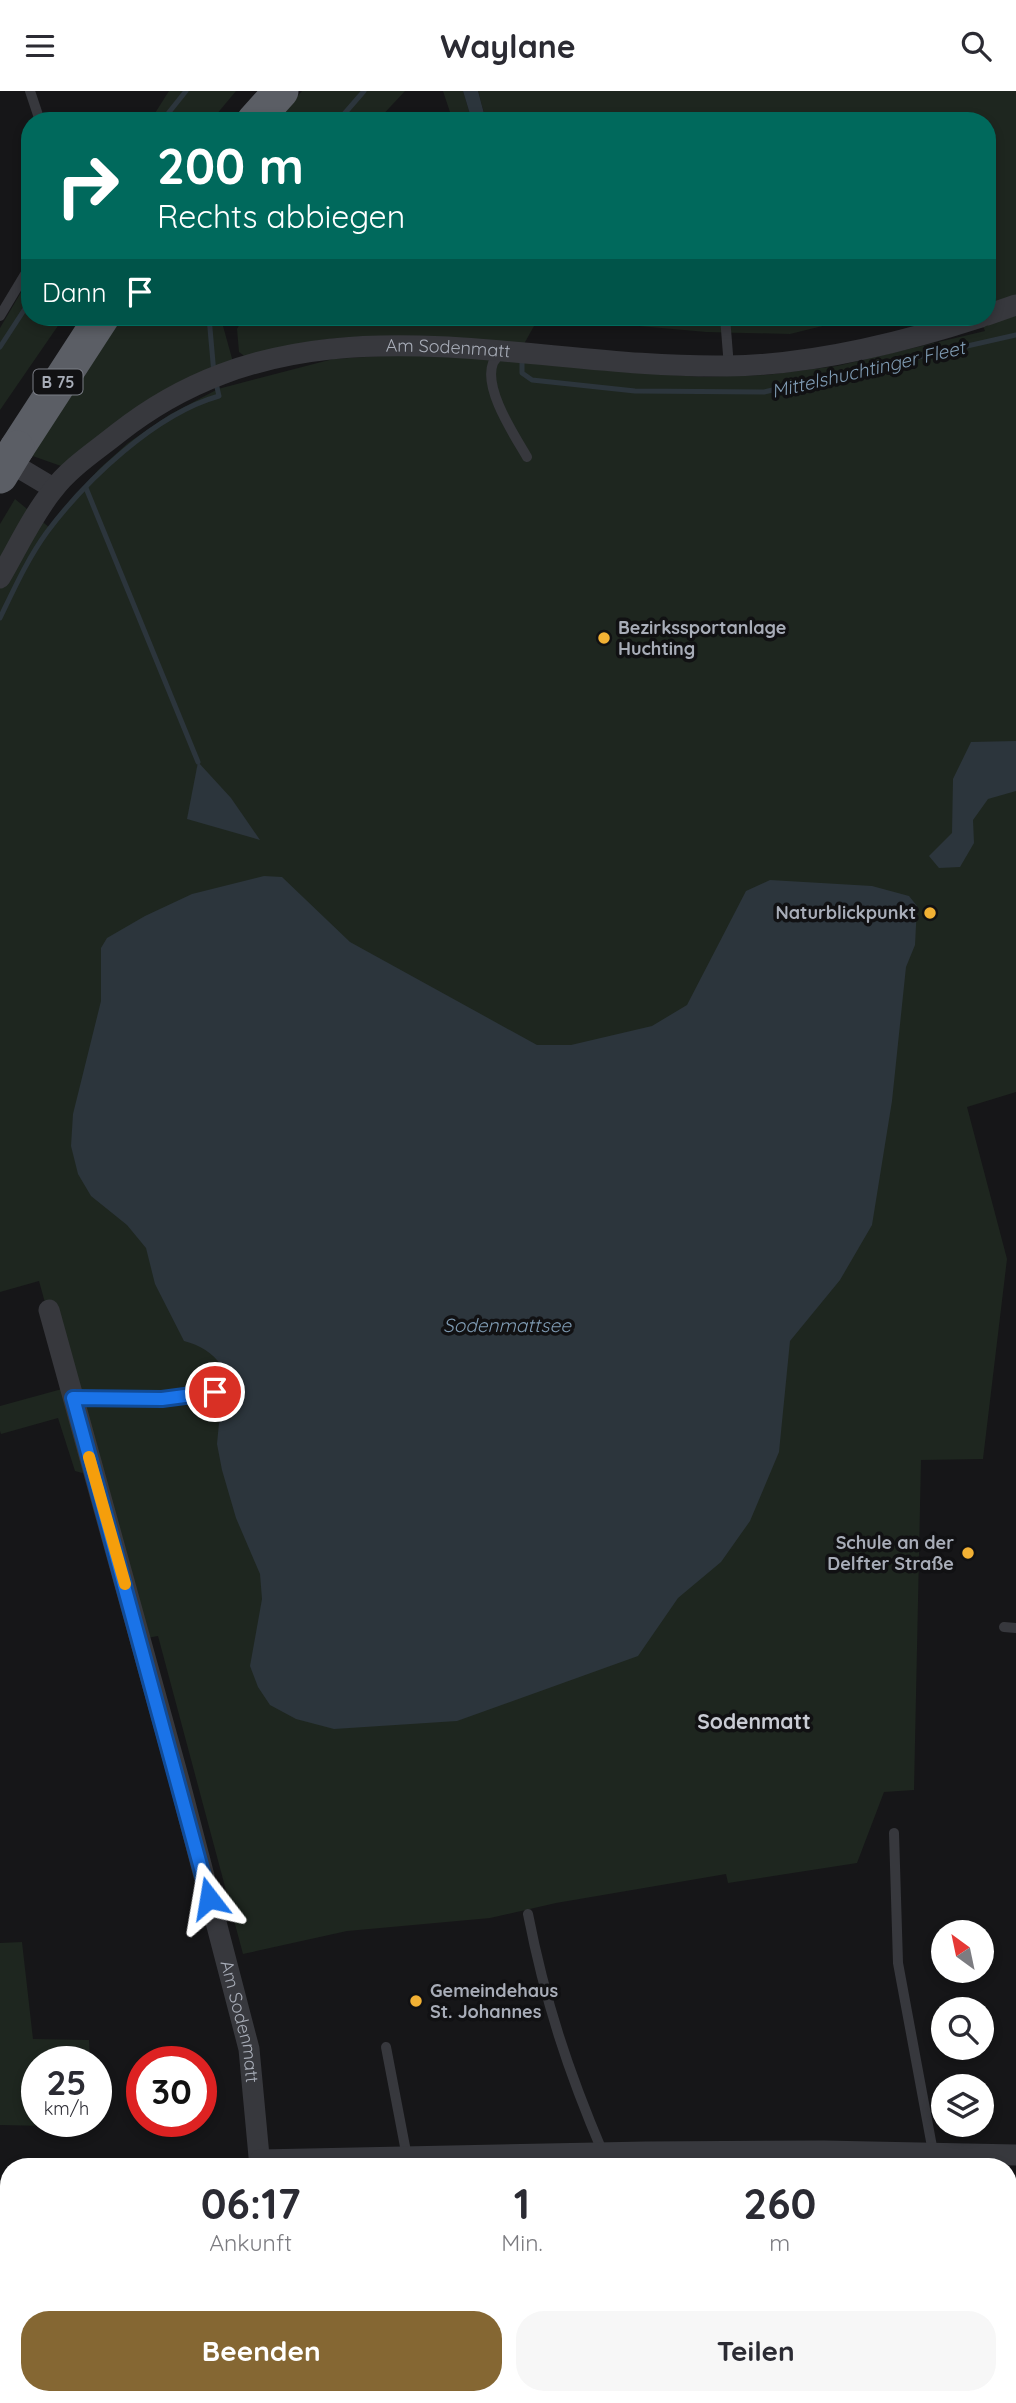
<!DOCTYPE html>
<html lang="de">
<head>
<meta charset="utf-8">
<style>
  body { margin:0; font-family:Quicksand,sans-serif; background:#f7f7f7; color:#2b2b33; height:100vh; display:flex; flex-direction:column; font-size:26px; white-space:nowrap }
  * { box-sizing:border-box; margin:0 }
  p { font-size:23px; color:#7c7c81 }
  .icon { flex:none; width:38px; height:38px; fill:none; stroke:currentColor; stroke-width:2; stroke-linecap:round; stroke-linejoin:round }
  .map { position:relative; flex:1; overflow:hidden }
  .details { position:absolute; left:0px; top:2067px; width:1017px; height:247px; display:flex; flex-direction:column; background:#fff; border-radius:28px 28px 0 0; box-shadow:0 4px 10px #0003 }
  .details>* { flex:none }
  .hud { position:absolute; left:21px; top:21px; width:975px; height:214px; border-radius:28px; box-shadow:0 4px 10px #0003; background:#00695c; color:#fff; overflow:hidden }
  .needle { width:46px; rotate:327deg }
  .tools { position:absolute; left:931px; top:1829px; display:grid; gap:14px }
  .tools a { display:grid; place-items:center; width:63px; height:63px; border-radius:50%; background:#fff; box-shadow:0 4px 10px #0003; font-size:35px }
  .speed { position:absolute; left:21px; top:1955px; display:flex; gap:14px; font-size:35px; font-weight:700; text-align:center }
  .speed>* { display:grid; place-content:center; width:91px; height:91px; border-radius:50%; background:#fff; box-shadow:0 4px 10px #0003; line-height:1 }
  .speed small { font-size:18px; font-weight:400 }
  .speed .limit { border:10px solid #d22; background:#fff; color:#111 }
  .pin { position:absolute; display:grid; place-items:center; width:60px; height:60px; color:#fff; margin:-30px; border:4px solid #fff; border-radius:50%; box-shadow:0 2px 7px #0007 }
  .me { position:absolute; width:77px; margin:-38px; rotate:346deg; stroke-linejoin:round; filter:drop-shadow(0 0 5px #0008) }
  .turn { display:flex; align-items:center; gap:24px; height:147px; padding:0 21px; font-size:32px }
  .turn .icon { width:91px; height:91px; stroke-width:2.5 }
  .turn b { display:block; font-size:49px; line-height:60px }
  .then { display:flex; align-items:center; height:66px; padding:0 21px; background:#0003; gap:14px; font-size:26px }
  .eta { display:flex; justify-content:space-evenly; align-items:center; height:119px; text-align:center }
  .eta b { font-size:42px; font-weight:700; line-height:49px }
  .button { display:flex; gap:14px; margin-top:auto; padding:14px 21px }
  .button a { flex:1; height:80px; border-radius:28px; background:#856733; color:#fff; font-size:28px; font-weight:700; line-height:80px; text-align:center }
  .button a+a { background:#f7f7f7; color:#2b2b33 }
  header { display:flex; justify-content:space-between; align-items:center; height:91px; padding:0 21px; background:#fff; font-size:32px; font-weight:700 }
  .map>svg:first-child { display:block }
  .green { fill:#1e261f }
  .water { fill:#2c353c }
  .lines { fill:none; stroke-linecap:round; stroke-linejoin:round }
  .stream { stroke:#2c353c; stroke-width:5 }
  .service { stroke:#37383d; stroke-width:10 }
  .minor { stroke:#37383d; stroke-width:21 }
  .trunk { stroke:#5b5e65; stroke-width:35 }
  .trunk-bridge { stroke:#5b5e65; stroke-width:35 }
  .route-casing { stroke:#114b97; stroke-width:18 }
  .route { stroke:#1a73e8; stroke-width:12 }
  .slow { stroke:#f59e0b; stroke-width:12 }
  .poi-dot { fill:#f2b134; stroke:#111113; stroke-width:2.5 }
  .labels { text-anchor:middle; stroke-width:7; stroke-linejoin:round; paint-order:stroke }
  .shield { fill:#111113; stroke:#7b7e86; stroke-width:2 }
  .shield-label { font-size:16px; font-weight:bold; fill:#a8adb8 }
  .street-label { font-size:18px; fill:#a8adb8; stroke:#111113 }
  .poi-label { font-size:18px; font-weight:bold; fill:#a8adb8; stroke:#111113; text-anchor:start }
  .water-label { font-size:19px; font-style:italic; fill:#7f9bb3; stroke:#111113 }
  .quarter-label { font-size:21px; font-weight:bold; fill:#c9ccd4; stroke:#111113 }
</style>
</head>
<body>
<header><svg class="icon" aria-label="menu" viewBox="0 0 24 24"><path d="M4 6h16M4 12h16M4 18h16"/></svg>Waylane<svg class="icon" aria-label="search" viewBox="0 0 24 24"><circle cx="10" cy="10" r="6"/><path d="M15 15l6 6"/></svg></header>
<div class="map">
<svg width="1016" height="2312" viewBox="0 0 1016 2312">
  <rect width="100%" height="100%" fill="#161618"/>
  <g class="green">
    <path d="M169 0H236L211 30H150Z"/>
    <path d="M302 0H405L377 30H276Z"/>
    <path d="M443 0H463L472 30H453Z"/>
    <path d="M478 0H1016V1001L967 1016 1007 1168 983 1368 921 1369 914 1699 884 1701 857 1772 728 1792 726 1783 556 1812 490 1827 347 1840 243 1863 158 1545 131 1550 86 1383 75 1380 58 1327 1 1343 0 1340V1315L62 1298 55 1248 39 1190 0 1201V433L15 408 50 437 98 379 128 352 169 324 218 298 333 268 398 264 470 266 627 281 703 286 766 284 837 275 985 240 979 226H987V30H486Z"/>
    <path d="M30 186V226H64L0 319V237Z"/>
    <path d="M121 226H225L223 235 233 271 61 375 27 363Z"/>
    <path d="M244 226H516L527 229 528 226H859L790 243 706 241 539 226 524 253C450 248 373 238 299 253 282 256 264 262 247 267L239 261 237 238Z"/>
    <path d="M22 1851 33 1948 89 1949 90 1970H37V2030H93V2036L0 2034V1852Z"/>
  </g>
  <g class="water">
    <path d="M463 0H478L486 30H472Z"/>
    <path d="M1016 650V700L988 708 973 729 974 752 960 776 939 777 929 765 952 742 953 688 971 651Z"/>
    <path d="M198 671 231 707 260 749 187 728Z"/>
    <path d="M264 785 282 786 350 851 537 954H571L652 935 687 914 746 800 770 789 872 795 909 805 917 815 915 854 906 876 892 1010 872 1134 840 1189 790 1250 779 1361 750 1430 721 1471 678 1507 638 1565 457 1630 334 1638 296 1628 270 1614 258 1596 250 1575 262 1508 260 1483 236 1427 222 1379 217 1353 219 1332 234 1319C235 1285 217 1258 184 1250L155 1193 146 1157 127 1134 91 1105 78 1083 71 1055 73 1023 101 910V857L107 847 145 825 192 803Z"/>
  </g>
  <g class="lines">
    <g class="stream">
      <path d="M162 30 186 0"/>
      <path d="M338 30 364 0"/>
      <path d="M209 226 214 283"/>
      <path d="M0 256 30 210"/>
      <path d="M522 271V282L532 289 635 300 764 301 1016 244"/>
      <path d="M86 397 198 671"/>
      <path d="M0 527C14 498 28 467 47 441 86 389 155 323 219 305L216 292"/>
    </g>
    <g class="service">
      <path d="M30 0 40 30"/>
      <path d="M0 225 30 175"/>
      <path d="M725 226 729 276"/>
      <path d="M503 259C500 263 495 268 493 272 483 298 515 345 527 366"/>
      <path d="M73 1306 162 1308 215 1301"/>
      <path d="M1004 1536 1016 1537"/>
      <path d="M894 1742 898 1872 933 2061"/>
      <path d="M528 1823C545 1910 568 1980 603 2062"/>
      <path d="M386 1956 407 2066"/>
    </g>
    <g class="minor">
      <path d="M987 224 1016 214"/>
      <path d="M1 366 53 397"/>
      <path id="s1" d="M0 487C17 458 32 425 53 399 69 377 97 359 118 342 303 196 518 278 727 275 812 274 901 252 981 226"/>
      <path id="s2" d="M49 1219 179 1689 249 1958 260 2076"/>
      <path d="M260 2069 646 2061 824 2060 1016 2064"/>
      <path d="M270 2305V2312"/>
      <path d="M642 2312V2305"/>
      <path d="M982 2312V2305"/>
    </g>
    <g class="trunk">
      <path d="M254 30 281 0"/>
      <path d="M17 357 102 226"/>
    </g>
    <path class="trunk-bridge" d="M0 385 17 357"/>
  </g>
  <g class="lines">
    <defs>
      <path id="route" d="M209 1807 73 1307 162 1308 215 1301"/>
    </defs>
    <use href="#route" class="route-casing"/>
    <use href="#route" class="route"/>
    <path class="slow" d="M89 1366 125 1493"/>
  </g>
  <g class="poi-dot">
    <circle cx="604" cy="547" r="7"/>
    <circle cx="930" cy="822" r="7"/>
    <circle cx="968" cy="1462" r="7"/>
    <circle cx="416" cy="1910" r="7"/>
  </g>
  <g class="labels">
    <rect class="shield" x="33.5" y="278.5" width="49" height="25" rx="5"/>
    <g class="shield-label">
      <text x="58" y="297">B 75</text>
    </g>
    <g class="street-label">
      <text dy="6" stroke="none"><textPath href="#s1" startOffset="539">Am Sodenmatt</textPath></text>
      <text dy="6" stroke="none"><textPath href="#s2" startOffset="737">Am Sodenmatt</textPath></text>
    </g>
    <g class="poi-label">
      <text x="618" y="543">Bezirkssportanlage<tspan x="618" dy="21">Huchting</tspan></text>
      <text x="916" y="828" text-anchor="end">Naturblickpunkt</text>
      <text x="954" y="1458" text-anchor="end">Schule an der<tspan x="954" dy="21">Delfter Straße</tspan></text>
      <text x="430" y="1906">Gemeindehaus<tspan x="430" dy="21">St. Johannes</tspan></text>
    </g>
    <g class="water-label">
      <text transform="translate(868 278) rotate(-13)" y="7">Mittelshuchtinger Fleet</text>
      <text x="507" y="1241">Sodenmattsee</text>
    </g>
    <g class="quarter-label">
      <text x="754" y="1638">Sodenmatt</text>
    </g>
  </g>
</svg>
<div class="tools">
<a><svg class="needle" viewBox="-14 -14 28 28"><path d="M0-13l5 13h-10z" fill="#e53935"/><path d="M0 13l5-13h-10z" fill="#7c7c81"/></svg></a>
<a><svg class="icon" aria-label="search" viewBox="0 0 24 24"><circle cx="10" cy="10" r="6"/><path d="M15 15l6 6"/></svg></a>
<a><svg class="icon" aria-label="layers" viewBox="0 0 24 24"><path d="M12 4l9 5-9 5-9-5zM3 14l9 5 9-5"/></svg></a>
</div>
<div class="speed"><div>25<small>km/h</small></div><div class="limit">30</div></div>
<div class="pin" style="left:215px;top:1301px;background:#d93025"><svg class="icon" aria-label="arrive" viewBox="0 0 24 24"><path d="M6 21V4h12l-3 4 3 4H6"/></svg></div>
<svg class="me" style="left:209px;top:1807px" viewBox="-20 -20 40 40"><path d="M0-17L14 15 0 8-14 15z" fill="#1a73e8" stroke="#fff" stroke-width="4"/></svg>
<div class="hud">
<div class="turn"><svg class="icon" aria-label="right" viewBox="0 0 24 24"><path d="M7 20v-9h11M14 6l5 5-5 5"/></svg><div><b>200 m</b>Rechts abbiegen</div></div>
<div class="then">Dann<svg class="icon" aria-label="arrive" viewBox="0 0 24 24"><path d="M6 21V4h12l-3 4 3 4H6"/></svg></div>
</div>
<section class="details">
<div class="eta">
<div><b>06:17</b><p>Ankunft</p></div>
<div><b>1</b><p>Min.</p></div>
<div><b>260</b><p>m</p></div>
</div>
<div class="button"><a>Beenden</a><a>Teilen</a></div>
</section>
</div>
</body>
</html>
